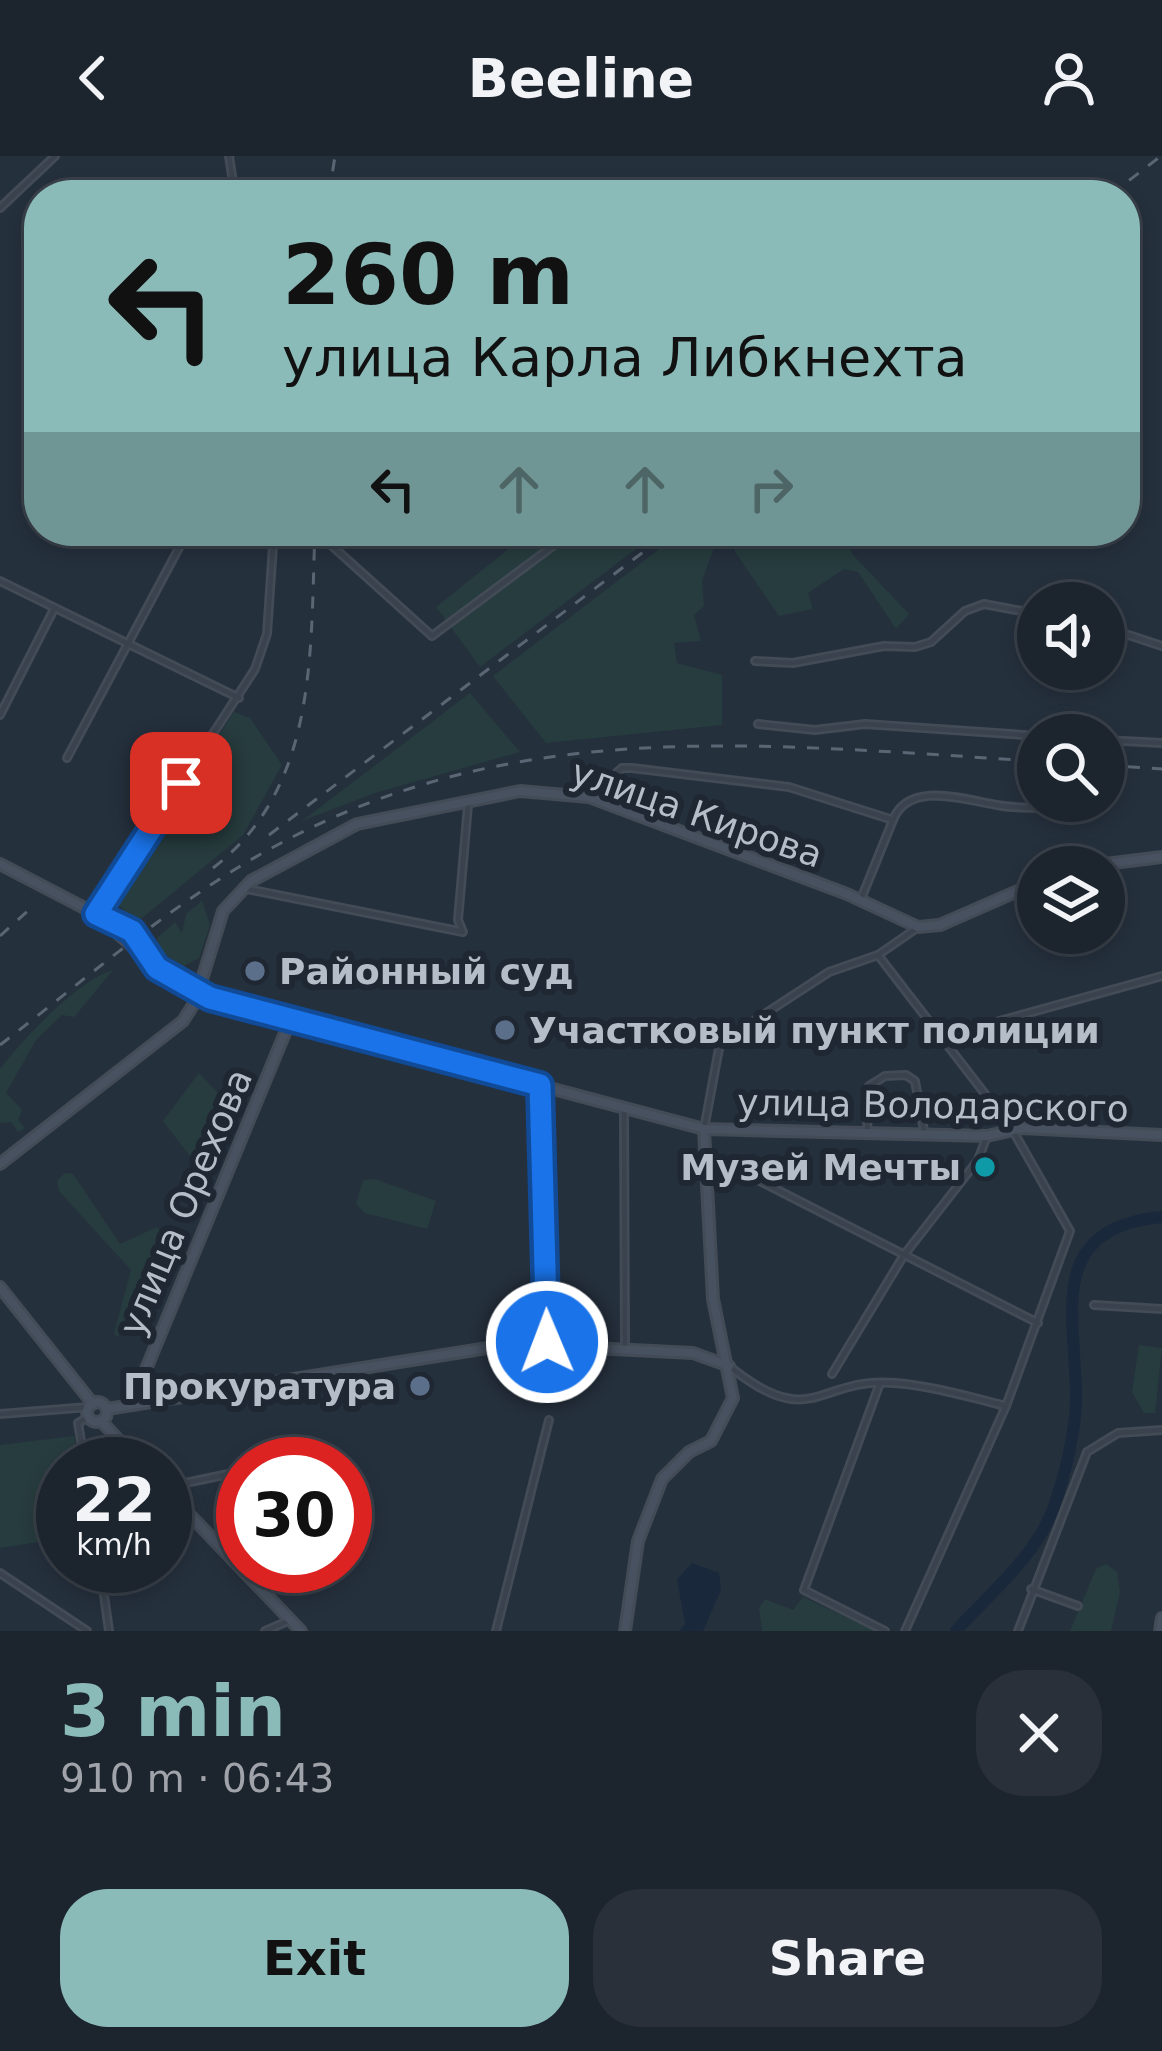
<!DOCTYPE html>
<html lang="en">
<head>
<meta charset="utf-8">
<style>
  body { margin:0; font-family:"DejaVu Sans",sans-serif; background:#29303a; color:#f1f3f6; height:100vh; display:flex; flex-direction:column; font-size:45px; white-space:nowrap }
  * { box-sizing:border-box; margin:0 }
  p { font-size:39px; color:#a0a4aa }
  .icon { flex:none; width:66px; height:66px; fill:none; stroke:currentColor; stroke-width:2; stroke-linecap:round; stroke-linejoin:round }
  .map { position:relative; height:1475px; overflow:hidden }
  .sheet { display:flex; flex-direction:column; background:#1c242e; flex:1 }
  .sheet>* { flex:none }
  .guide { position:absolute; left:24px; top:24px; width:1116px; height:366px; border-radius:48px; box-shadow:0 6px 18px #0003,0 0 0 3px #3a414a; background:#8bbbb9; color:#111; overflow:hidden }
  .fabs { position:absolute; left:1017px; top:426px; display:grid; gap:24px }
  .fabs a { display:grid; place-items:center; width:108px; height:108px; border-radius:50%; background:#1c242e; box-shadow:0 6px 18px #0003,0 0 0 3px #3a414a; font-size:60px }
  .speed { position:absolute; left:36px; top:1281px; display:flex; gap:24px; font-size:60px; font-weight:700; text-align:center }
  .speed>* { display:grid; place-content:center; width:156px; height:156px; border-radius:50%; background:#1c242e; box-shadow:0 6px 18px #0003,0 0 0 3px #3a414a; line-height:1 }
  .speed small { font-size:30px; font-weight:400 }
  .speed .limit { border:18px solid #d22; background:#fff; color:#111 }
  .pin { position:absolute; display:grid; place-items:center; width:102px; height:102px; color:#fff; margin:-51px; border-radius:24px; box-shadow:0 6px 18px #0006 }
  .me { position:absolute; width:132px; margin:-66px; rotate:359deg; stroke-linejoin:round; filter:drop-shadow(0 0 9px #0008) }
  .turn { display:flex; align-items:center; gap:42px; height:252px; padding:0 60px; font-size:54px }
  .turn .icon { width:156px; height:156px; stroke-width:2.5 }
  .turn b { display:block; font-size:84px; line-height:102px }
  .lanes { display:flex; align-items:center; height:114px; padding:0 60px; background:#0003; justify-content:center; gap:60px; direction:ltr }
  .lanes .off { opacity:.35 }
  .round { display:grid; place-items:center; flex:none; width:126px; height:126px; border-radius:48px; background:#29303a }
  .summary { display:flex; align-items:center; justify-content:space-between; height:204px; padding:0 60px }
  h1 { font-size:72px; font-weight:700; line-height:90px; color:#8bbbb9 }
  .primary-button { display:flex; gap:24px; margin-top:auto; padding:24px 60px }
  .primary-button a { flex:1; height:138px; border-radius:48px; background:#8bbbb9; color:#111; font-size:48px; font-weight:700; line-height:138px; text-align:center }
  .primary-button a+a { background:#29303a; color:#f1f3f6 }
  header { display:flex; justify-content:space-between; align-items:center; height:156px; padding:0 60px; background:#1c242e; font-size:54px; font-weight:700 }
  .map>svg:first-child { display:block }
  .green { fill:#273c3e }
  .water { fill:#19283b }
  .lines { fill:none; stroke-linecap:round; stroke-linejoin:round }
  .river { stroke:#19283b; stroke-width:12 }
  .street-casing { stroke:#424b56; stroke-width:10 }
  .secondary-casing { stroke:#424b56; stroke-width:14 }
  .street { stroke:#39424d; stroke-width:4.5 }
  .secondary { stroke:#475160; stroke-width:8 }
  .rail { stroke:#5b6674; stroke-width:3; stroke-dasharray:12 12; stroke-linecap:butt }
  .route-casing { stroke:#114b97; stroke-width:30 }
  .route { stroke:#1a73e8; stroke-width:21 }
  .service-dot { fill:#5c6f8a; stroke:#1e2732; stroke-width:4.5 }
  .culture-dot { fill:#0f9aa8; stroke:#1e2732; stroke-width:4.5 }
  .labels { text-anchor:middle; stroke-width:12; stroke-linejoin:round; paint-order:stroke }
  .street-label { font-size:36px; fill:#b5bdc8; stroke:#1e2732 }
  .poi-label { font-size:36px; font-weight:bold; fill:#b5bdc8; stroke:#1e2732; text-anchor:start }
</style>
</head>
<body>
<header><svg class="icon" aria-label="back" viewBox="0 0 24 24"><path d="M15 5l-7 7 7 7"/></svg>Beeline<svg class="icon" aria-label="person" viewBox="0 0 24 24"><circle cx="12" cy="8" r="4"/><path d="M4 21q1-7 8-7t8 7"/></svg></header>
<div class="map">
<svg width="1162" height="1475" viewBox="0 0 1162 1475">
  <rect width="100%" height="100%" fill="#25303d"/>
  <g class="green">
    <path d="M531 375H660L480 511 436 451Z"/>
    <path d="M683 375H720L702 425 704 450 694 459 701 485 674 487 677 507 722 519V569L546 587 493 520Z"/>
    <path d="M735 375H842L853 399 909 458 896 473 858 416 844 413 808 437 813 453 779 460 735 396Z"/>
    <path d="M470 537 520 596 375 637 302 665Z"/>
    <path d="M234 556 250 562 282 609 243 679 136 767 114 744Z"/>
    <path d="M202 745 210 769 199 802 180 812 159 792 157 782 175 766 182 777 186 758Z"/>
    <path d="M113 814 74 861 62 859 36 884 6 937 22 954 18 964 25 972 18 976 11 966 0 967V913C23 883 78 824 113 814Z"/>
    <path d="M199 917 222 941 192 1003 163 965Z"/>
    <path d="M65 1017 73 1018 120 1088 157 1071 162 1077 118 1181 114 1177 131 1114 59 1035 57 1025Z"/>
    <path d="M375 1023 436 1045 427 1073 365 1057 356 1048 363 1024Z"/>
    <path d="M1139 1189 1162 1192 1155 1257H1144L1132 1236Z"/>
    <path d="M74 1280 79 1308H63V1388L51 1384 0 1392V1289Z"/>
    <path d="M1106 1408 1117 1416 1120 1436 1111 1475H1070L1096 1413Z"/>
    <path d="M803 1441 876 1475H762L759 1452 765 1443 793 1454Z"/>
  </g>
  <path class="water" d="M692 1407 719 1417 721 1434 703 1475H679L685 1468 677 1423Z"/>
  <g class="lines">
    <path class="river" d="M956 1475C989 1438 1036 1400 1053 1353 1065 1319 1077 1272 1076 1236 1074 1153 1048 1072 1162 1061"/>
    <defs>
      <g id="street">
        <path d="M229 0 235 39"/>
        <path d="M545 30 546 39"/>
        <path d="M0 52 55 0"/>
        <path d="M266 375 330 388 432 480 573 375"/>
        <path d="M0 425 239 542"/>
        <path d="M1104 471 1162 490"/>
        <path d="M755 505 793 507 884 490 915 491 931 486 965 455 984 448 1038 458"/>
        <path d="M0 559 54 453"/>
        <path d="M758 568 815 574 865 568 1038 580"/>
        <path d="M1104 584 1162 587"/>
        <path d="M67 602 188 375"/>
        <path d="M589 641 622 612H632L789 631 893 664C909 624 965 644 997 649 1022 654 1050 651 1075 652"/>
        <path d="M247 733 463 776 458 764 468 649"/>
        <path d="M861 743 893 664"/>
        <path d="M96 758 255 513 267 478 274 375"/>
        <path d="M878 799 1012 973 1070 1075 1006 1250 905 1475"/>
        <path d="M946 885 967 874 1162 820"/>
        <path d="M540 929 547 1186"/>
        <path d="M624 952 625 1191"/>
        <path d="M704 973 720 887 829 816 878 799 917 772"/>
        <path d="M867 977 869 930 885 920 906 919 915 925 924 975"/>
        <path d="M707 998 1038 1167"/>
        <path d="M1094 1149 1162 1153"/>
        <path d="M729 1210C813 1278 818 1220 895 1227 932 1230 970 1241 1006 1250"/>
        <path d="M832 1218 904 1099 978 1004 987 980"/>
        <path d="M880 1227 804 1434 885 1475"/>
        <path d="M0 1258 89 1251"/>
        <path d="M85 1308 78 1267 89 1261"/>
        <path d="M166 1331 243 1315"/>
        <path d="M100 1410 109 1475"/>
        <path d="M0 1417 87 1475"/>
        <path d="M1031 1433 1078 1450"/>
        <path d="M265 1475 290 1464"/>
        <path d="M496 1475 549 1264"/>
        <path d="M1018 1475 1087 1296 1118 1277 1162 1274"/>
      </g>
      <g id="secondary">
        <path d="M0 708 96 758 157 812 210 842 704 973 987 980 1022 972 1162 979"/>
        <path d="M1081 711 1162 701"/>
        <path d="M103 760 132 775 152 804"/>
        <path d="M0 1008 183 865 195 846 223 755 251 725 357 668 520 635 589 641 847 738 918 771 940 769 1038 726"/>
        <path d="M0 1131 93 1248"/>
        <circle cx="97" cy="1256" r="10"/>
        <path d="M132 1247 290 865"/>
        <path d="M107 1253 512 1188 693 1197 729 1210"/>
        <path d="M101 1265 141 1308"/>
        <path d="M165 1333 301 1475"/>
        <path d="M625 1475 638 1385 662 1323 689 1296 711 1285 733 1242 713 1143 704 973"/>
        <path d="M1160 1475 1162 1462"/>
      </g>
    </defs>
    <use href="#street" class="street-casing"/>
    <use href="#secondary" class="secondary-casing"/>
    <use href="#street" class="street"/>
    <use href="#secondary" class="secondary"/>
    <g class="rail">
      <path d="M329 39 335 0"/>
      <path d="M1110 39 1161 0"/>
      <path d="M1104 609 1162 613"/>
      <path d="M269 679 671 375"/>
      <path d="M213 712C319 631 310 494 315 375"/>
      <path d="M0 780 30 753"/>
      <path d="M0 889C90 820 180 740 281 687 524 557 774 590 1038 605"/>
    </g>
  </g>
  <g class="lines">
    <defs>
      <path id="route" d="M181 627 96 758 132 775 157 812 210 842 540 929 547 1186"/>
    </defs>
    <use href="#route" class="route-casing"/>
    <use href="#route" class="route"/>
  </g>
  <g class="service-dot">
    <circle cx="255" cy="815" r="12"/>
    <circle cx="505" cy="874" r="12"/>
    <circle cx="420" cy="1230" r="12"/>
  </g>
  <circle class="culture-dot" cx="985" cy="1011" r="12"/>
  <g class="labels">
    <g class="street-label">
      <text transform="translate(697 657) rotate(19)" y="13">улица Кирова</text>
      <text transform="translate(933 949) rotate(1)" y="13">улица Володарского</text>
      <text transform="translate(185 1046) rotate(-67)" y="13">улица Орехова</text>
    </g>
    <g class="poi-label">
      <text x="279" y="828">Районный суд</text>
      <text x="529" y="887">Участковый пункт полиции</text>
      <text x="961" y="1024" text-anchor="end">Музей Мечты</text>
      <text x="396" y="1243" text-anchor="end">Прокуратура</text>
    </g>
  </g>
</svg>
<div class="fabs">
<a><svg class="icon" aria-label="sound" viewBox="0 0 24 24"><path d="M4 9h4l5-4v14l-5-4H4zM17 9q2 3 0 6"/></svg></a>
<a><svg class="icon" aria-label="search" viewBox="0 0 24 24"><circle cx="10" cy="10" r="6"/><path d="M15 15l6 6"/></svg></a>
<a><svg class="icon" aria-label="layers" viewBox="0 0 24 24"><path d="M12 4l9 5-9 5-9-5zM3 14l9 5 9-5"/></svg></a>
</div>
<div class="speed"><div>22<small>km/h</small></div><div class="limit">30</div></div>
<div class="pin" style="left:181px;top:627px;background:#d93025"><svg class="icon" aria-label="arrive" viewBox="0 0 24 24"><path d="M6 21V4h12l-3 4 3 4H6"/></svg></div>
<svg class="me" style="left:547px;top:1186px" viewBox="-20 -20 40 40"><circle r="17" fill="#1a73e8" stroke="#fff" stroke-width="3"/><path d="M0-11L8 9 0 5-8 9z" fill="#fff"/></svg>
<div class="guide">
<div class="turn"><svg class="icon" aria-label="left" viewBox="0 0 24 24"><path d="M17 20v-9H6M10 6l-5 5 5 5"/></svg><div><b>260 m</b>улица Карла Либкнехта</div></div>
<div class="lanes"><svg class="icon" aria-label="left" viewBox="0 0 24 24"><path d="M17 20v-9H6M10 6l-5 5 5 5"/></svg><svg class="icon off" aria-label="ahead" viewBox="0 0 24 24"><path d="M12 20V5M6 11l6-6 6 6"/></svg><svg class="icon off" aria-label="ahead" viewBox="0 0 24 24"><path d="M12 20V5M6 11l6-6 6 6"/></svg><svg class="icon off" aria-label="right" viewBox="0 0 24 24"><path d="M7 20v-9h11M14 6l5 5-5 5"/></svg></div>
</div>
</div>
<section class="sheet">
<div class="summary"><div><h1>3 min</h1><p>910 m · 06:43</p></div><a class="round"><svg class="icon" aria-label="close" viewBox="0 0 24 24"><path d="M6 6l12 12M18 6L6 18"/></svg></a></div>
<div class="primary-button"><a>Exit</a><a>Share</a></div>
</section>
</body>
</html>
